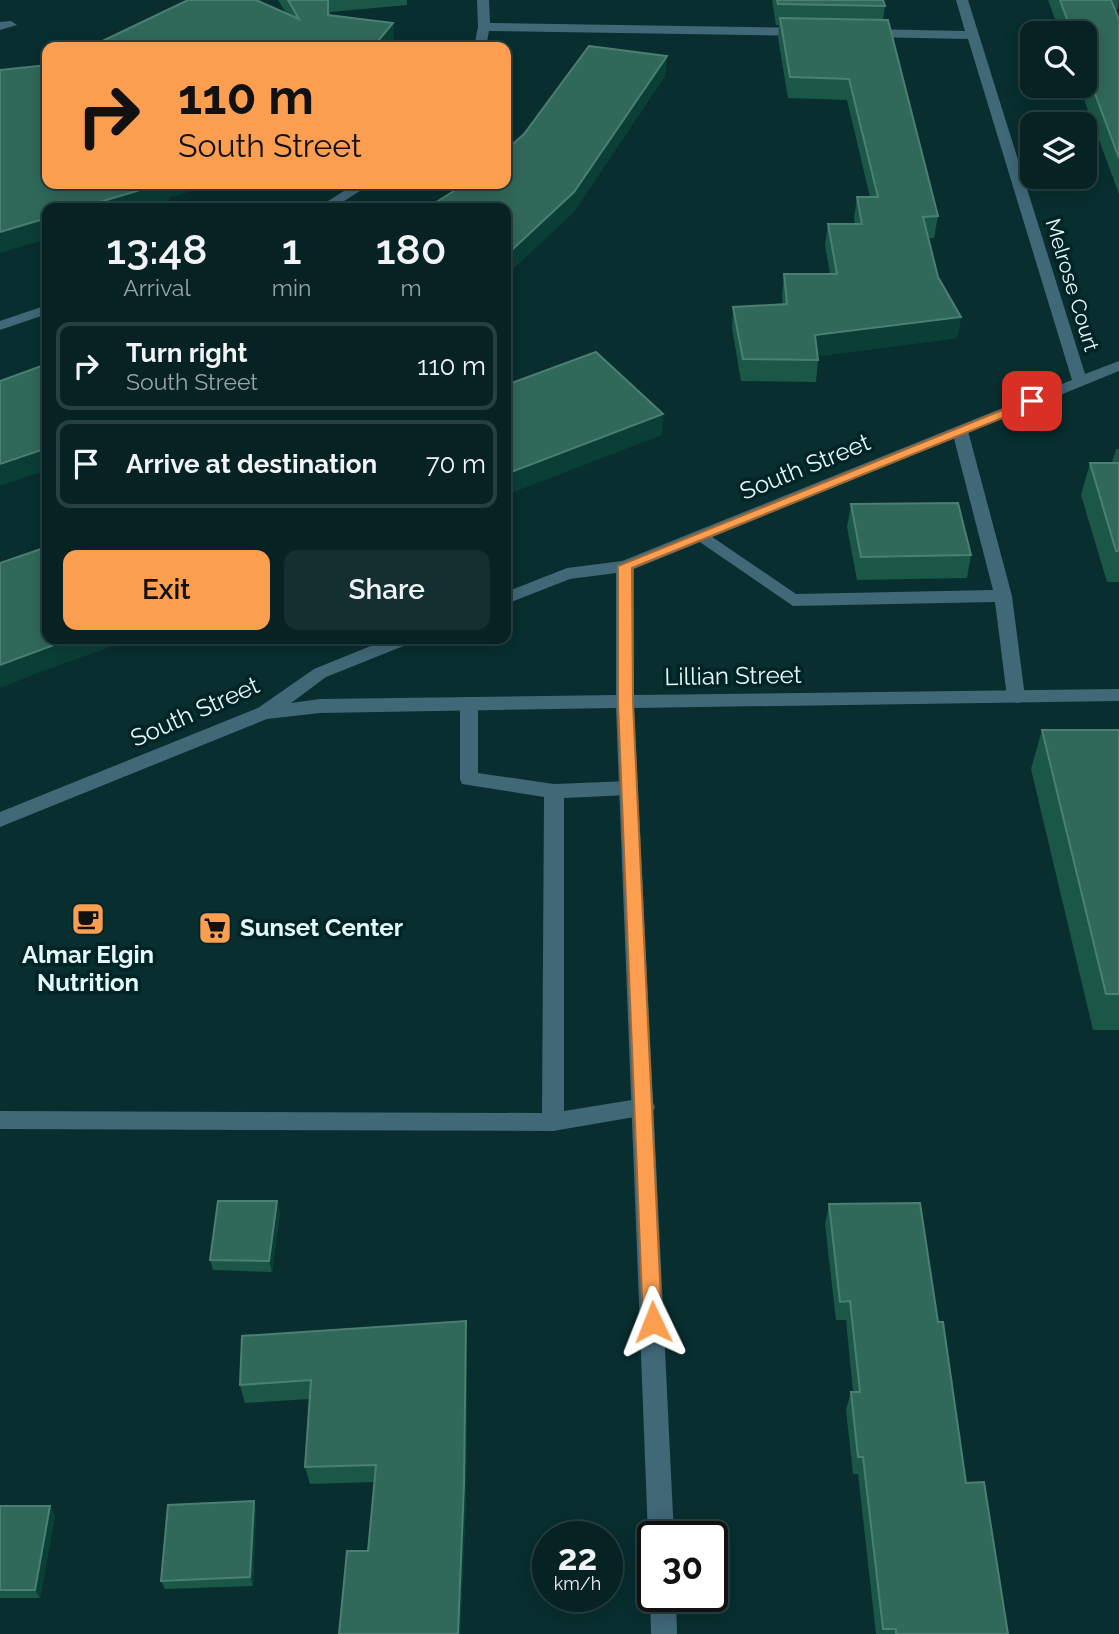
<!DOCTYPE html>
<html lang="en">
<head>
<meta charset="utf-8">
<style>
  body { margin:0; font-family:Raleway,sans-serif; background:#142f30; color:#f1f3f6; height:100vh; display:flex; flex-direction:column; font-size:26px; white-space:nowrap }
  * { box-sizing:border-box; margin:0 }
  p { font-size:23px; color:#98a4a6 }
  .icon { flex:none; width:38px; height:38px; fill:none; stroke:currentColor; stroke-width:2; stroke-linecap:round; stroke-linejoin:round }
  .map { position:relative; flex:1; overflow:hidden }
  .side { position:absolute; left:42px; top:203px; width:469px; height:441px; display:flex; flex-direction:column; background:#062223; border-radius:14px; box-shadow:0 4px 18px #0003,0 0 0 2px #273f41 }
  .side>* { flex:none }
  .hud { position:absolute; left:42px; top:42px; width:469px; height:147px; border-radius:14px; box-shadow:0 4px 18px #0003,0 0 0 2px #273f41; background:#fb9e50; color:#111; overflow:hidden }
  .buttons { position:absolute; left:1020px; top:21px; display:grid; gap:14px }
  .buttons a { display:grid; place-items:center; width:77px; height:77px; border-radius:14px; background:#062223; box-shadow:0 4px 18px #0003,0 0 0 2px #273f41; font-size:35px }
  .speed { position:absolute; left:532px; top:1521px; display:flex; gap:14px; font-size:35px; font-weight:700; text-align:center }
  .speed>* { display:grid; place-content:center; width:91px; height:91px; border-radius:50%; background:#062223; box-shadow:0 4px 18px #0003,0 0 0 2px #273f41; line-height:1 }
  .speed small { font-size:18px; font-weight:400 }
  .speed .limit { border:4px solid #111; border-radius:10px; background:#fff; color:#111 }
  .pin { position:absolute; display:grid; place-items:center; width:60px; height:60px; color:#fff; margin:-30px; border-radius:14px; box-shadow:0 4px 10px #0006 }
  .me { position:absolute; width:77px; margin:-38px; rotate:358deg; stroke-linejoin:round; filter:drop-shadow(0 0 5px #0008) }
  .turn { display:flex; align-items:center; gap:24px; height:147px; padding:0 21px; font-size:32px }
  .turn .icon { width:91px; height:91px; stroke-width:2.5 }
  .turn b { display:block; font-size:49px; line-height:60px }
  .eta { display:flex; justify-content:space-evenly; align-items:center; height:119px; text-align:center }
  .eta b { font-size:42px; font-weight:600; line-height:49px }
  .action { display:flex; gap:14px; margin-top:auto; padding:14px 21px }
  .action a { flex:1; height:80px; border-radius:14px; background:#fb9e50; color:#111; font-size:28px; font-weight:600; line-height:80px; text-align:center }
  .action a+a { background:#142f30; color:#f1f3f6 }
  ul { padding:0; list-style:none }
  li { display:flex; align-items:center; gap:21px; height:88px; margin:0 14px 10px; padding:0 7px; border:4px solid #273f41; border-radius:14px }
  li div { flex:1 }
  li b { display:block; font-size:26px }
  li em { font-style:normal }
  .map>svg:first-child { display:block }
  .lines { fill:none; stroke-linecap:round; stroke-linejoin:round }
  .service { fill:#406877; fill-rule:evenodd }
  .minor { fill:#406877; fill-rule:evenodd }
  .wall { fill:#1a5746 }
  .shaded-wall { fill:#0a3f35 }
  .building { fill:#30695a; stroke:#4c7f73; stroke-width:2 }
  .route { fill:#fb9e50; stroke:#a36734; stroke-width:2 }
  .labels { text-anchor:middle; stroke-width:7; stroke-linejoin:round; paint-order:stroke }
  .far-street-label { font-size:21px; fill:#e5f9f9; stroke:#002425 }
  .street-label { font-size:24px; fill:#e5f9f9; stroke:#002425 }
  .poi-label { font-size:24px; font-weight:bold; fill:#e5f9f9; stroke:#002425; text-anchor:start }
</style>
</head>
<body>
<div class="map">
<svg width="1119" height="1634" viewBox="0 0 1119 1634">
  <rect width="100%" height="100%" fill="#082e2f"/>
  <g class="lines">
    <g class="service">
      <path d="M960 426 968 431 1012 596 1025 697 1022 702 1016 703 1007 697 995 602 793 606 691 536 693 532H705L796 594 993 590 952 431Z"/>
      <path d="M469 697 478 704V773L554 784 629 781 638 788 629 795 564 798V1111L644 1098 652 1100 655 1107 652 1114 553 1131 0 1129V1111L542 1113 544 797 462 784 460 779V704Z"/>
    </g>
    <g class="minor">
      <path d="M477 0H489L490 23 805 28 811 32 805 36 489 31 486 47H474L478 27Z"/>
      <path d="M956 0H968L1085 374 1119 361V371L634 569V695L1119 689V701L634 708 674 1536H653V1545L648 1536 616 708 320 713 267 719 0 827V812L258 708 314 669 388 639H414L411 643 326 677 291 703 320 699 616 695V573L570 579 506 604V592L567 568 622 561 1072 380 968 39 866 37 860 33 866 29 965 31Z"/>
      <path d="M0 22 11 21 17 25 0 30Z"/>
      <path d="M355 184H371L333 208H317Z"/>
      <path d="M47 305V314L0 330V321Z"/>
      <path d="M653 1589V1596H676L677 1634H651L650 1596Z"/>
    </g>
  </g>
  <g class="wall">
    <path d="M278 0H407V5L330 12V15L393 23 394 41 389 47H90L286 13Z"/>
    <path d="M772 0H883L885 6 883 20 938 216 934 238H928L938 277 961 317 957 338 818 356V360L816 382 741 381 732 328 733 307 783 305 782 295 784 274H830L825 245 828 224H855L854 218 857 197H870L847 100 788 98 778 38 779 25H776Z"/>
    <path d="M1048 0H1119L1118 9H1115L1119 19V194L1079 86H1085V33H1060Z"/>
    <path d="M1116 449H1119V582H1107L1081 495 1090 463H1112Z"/>
    <path d="M851 504 971 555 967 578 857 580 847 527Z"/>
    <path d="M1042 730H1119V1030H1093L1031 769Z"/>
    <path d="M829 1204 938 1322 966 1483 1008 1634H876L858 1474H853L846 1410 851 1392H853L846 1320H836L825 1224Z"/>
    <path d="M280 1212 272 1272 213 1270 210 1260Z"/>
    <path d="M467 1340 466 1501 460 1634H339L368 1551 375 1482 310 1484 305 1467 310 1399 245 1403 240 1385Z"/>
    <path d="M254 1501 256 1510 253 1586 165 1589 161 1581Z"/>
    <path d="M0 1506 55 1515 40 1598H0Z"/>
  </g>
  <g class="shaded-wall">
    <path d="M393 23 394 41 389 47H373Z"/>
    <path d="M667 56 666 75 574 212 513 269 506 273V252Z"/>
    <path d="M160 184H211L202 188 169 198 170 201 146 208H80Z"/>
    <path d="M47 218V239L0 253V232Z"/>
    <path d="M961 317 957 338 813 357 815 335Z"/>
    <path d="M663 414 662 435 506 495V474Z"/>
    <path d="M47 448V470L0 486V464Z"/>
    <path d="M70 639H133L40 672 0 688V665Z"/>
    <path d="M277 1201 280 1212 272 1272 269 1261Z"/>
    <path d="M466 1321 467 1340 466 1501 460 1634H458Z"/>
    <path d="M254 1501 256 1510 253 1586 250 1577Z"/>
    <path d="M50 1506 55 1515 40 1598 35 1590Z"/>
  </g>
  <g class="building">
    <path d="M188 0H256L299 19 288 0H328V15L393 23 373 47H90Z"/>
    <path d="M777 0H883L885 6 778 4Z"/>
    <path d="M1060 0H1111L1119 19V158L1085 67V33H1072Z"/>
    <path d="M780 18 888 20 938 216 923 217 938 277 961 317 815 335 818 360 743 359 733 307 787 304 784 274H837L828 224H862L857 197H878L849 79 790 77Z"/>
    <path d="M589 46 667 56 574 192 513 249 506 252V208H427L465 184H506V150L524 134Z"/>
    <path d="M47 65V184H160L80 208H47V218L0 232V70Z"/>
    <path d="M596 352 663 414 506 474V385Z"/>
    <path d="M47 364V448L0 464V381Z"/>
    <path d="M1090 463H1119V551H1116Z"/>
    <path d="M958 503 971 555 861 557 851 504Z"/>
    <path d="M47 547V639H70L0 665V563Z"/>
    <path d="M1042 730H1119V994H1106Z"/>
    <path d="M218 1201H277L269 1261 210 1260Z"/>
    <path d="M920 1203 938 1322H943L966 1483 984 1482 1008 1634H896V1629H883L863 1457H858L851 1392H860L850 1301 840 1302 829 1204Z"/>
    <path d="M466 1321 464 1484 458 1634H339L347 1551H368L376 1465 305 1467 311 1380 240 1385 242 1336Z"/>
    <path d="M254 1501 250 1577 161 1581 168 1505Z"/>
    <path d="M0 1506H50L35 1590H0Z"/>
  </g>
  <path class="route" d="M1032 398 1039 401 1037 404 632 568 633 703 662 1322 660 1328 653 1331 646 1328 643 1322 618 703V566Z"/>
  <defs>
    <symbol id="cafe-square" viewBox="-11 -11 22 22"><rect x="-9" y="-9" width="18" height="18" rx="4" fill="#fb9e50" stroke="#002425"/><path d="M-5.5-4.5H6V0H3Q3 3.5 0 3.5H-2.5Q-5.5 3.5-5.5 0ZM3-3.2v2h1.7v-2ZM-6 4.5H4V6H-6Z" fill="#111"/></symbol>
    <symbol id="supermarket-square" viewBox="-11 -11 22 22"><rect x="-9" y="-9" width="18" height="18" rx="4" fill="#fb9e50" stroke="#002425"/><path d="M-6-5.5h2.5l.6 2H6L4.5 2H-2.5L-4.4-4H-6ZM-1.5 3.2a1.3 1.3 0 1 0 .1 0ZM3 3.2a1.3 1.3 0 1 0 .1 0Z" fill="#111"/></symbol>
  </defs>
  <g fill-rule="evenodd">
    <use href="#cafe-square" x="69" y="900" width="38" height="38"/>
    <use href="#supermarket-square" x="196" y="909" width="38" height="38"/>
  </g>
  <g class="labels">
    <g class="far-street-label">
      <text transform="translate(1072 285) rotate(73)" y="7">Melrose Court</text>
    </g>
    <g class="street-label">
      <text transform="translate(805 467) rotate(-22)" y="8">South Street</text>
      <text transform="translate(733 676) rotate(-1)" y="8">Lillian Street</text>
      <text transform="translate(195 712) rotate(-24)" y="8">South Street</text>
    </g>
    <g class="poi-label">
      <text x="240" y="936">Sunset Center</text>
      <text x="88" y="963" text-anchor="middle">Almar Elgin<tspan x="88" dy="28">Nutrition</tspan></text>
    </g>
  </g>
</svg>
<div class="buttons">
<a><svg class="icon" aria-label="search" viewBox="0 0 24 24"><circle cx="10" cy="10" r="6"/><path d="M15 15l6 6"/></svg></a>
<a><svg class="icon" aria-label="layers" viewBox="0 0 24 24"><path d="M12 4l9 5-9 5-9-5zM3 14l9 5 9-5"/></svg></a>
</div>
<div class="speed"><div>22<small>km/h</small></div><div class="limit">30</div></div>
<div class="pin" style="left:1032px;top:401px;background:#d93025"><svg class="icon" aria-label="arrive" viewBox="0 0 24 24"><path d="M6 21V4h12l-3 4 3 4H6"/></svg></div>
<svg class="me" style="left:653px;top:1322px" viewBox="-20 -20 40 40"><path d="M0-17L14 15 0 8-14 15z" fill="#fb9e50" stroke="#fff" stroke-width="4"/></svg>
<div class="hud">
<div class="turn"><svg class="icon" aria-label="right" viewBox="0 0 24 24"><path d="M7 20v-9h11M14 6l5 5-5 5"/></svg><div><b>110 m</b>South Street</div></div>
</div>
<section class="side">
<div class="eta">
<div><b>13:48</b><p>Arrival</p></div>
<div><b>1</b><p>min</p></div>
<div><b>180</b><p>m</p></div>
</div>
<ul>
<li><svg class="icon" aria-label="right" viewBox="0 0 24 24"><path d="M7 20v-9h11M14 6l5 5-5 5"/></svg><div><b>Turn right</b><p>South Street</p></div><em>110 m</em></li>
<li><svg class="icon" aria-label="arrive" viewBox="0 0 24 24"><path d="M6 21V4h12l-3 4 3 4H6"/></svg><div><b>Arrive at destination</b></div><em>70 m</em></li>
</ul>
<div class="action"><a>Exit</a><a>Share</a></div>
</section>
</div>
</body>
</html>
